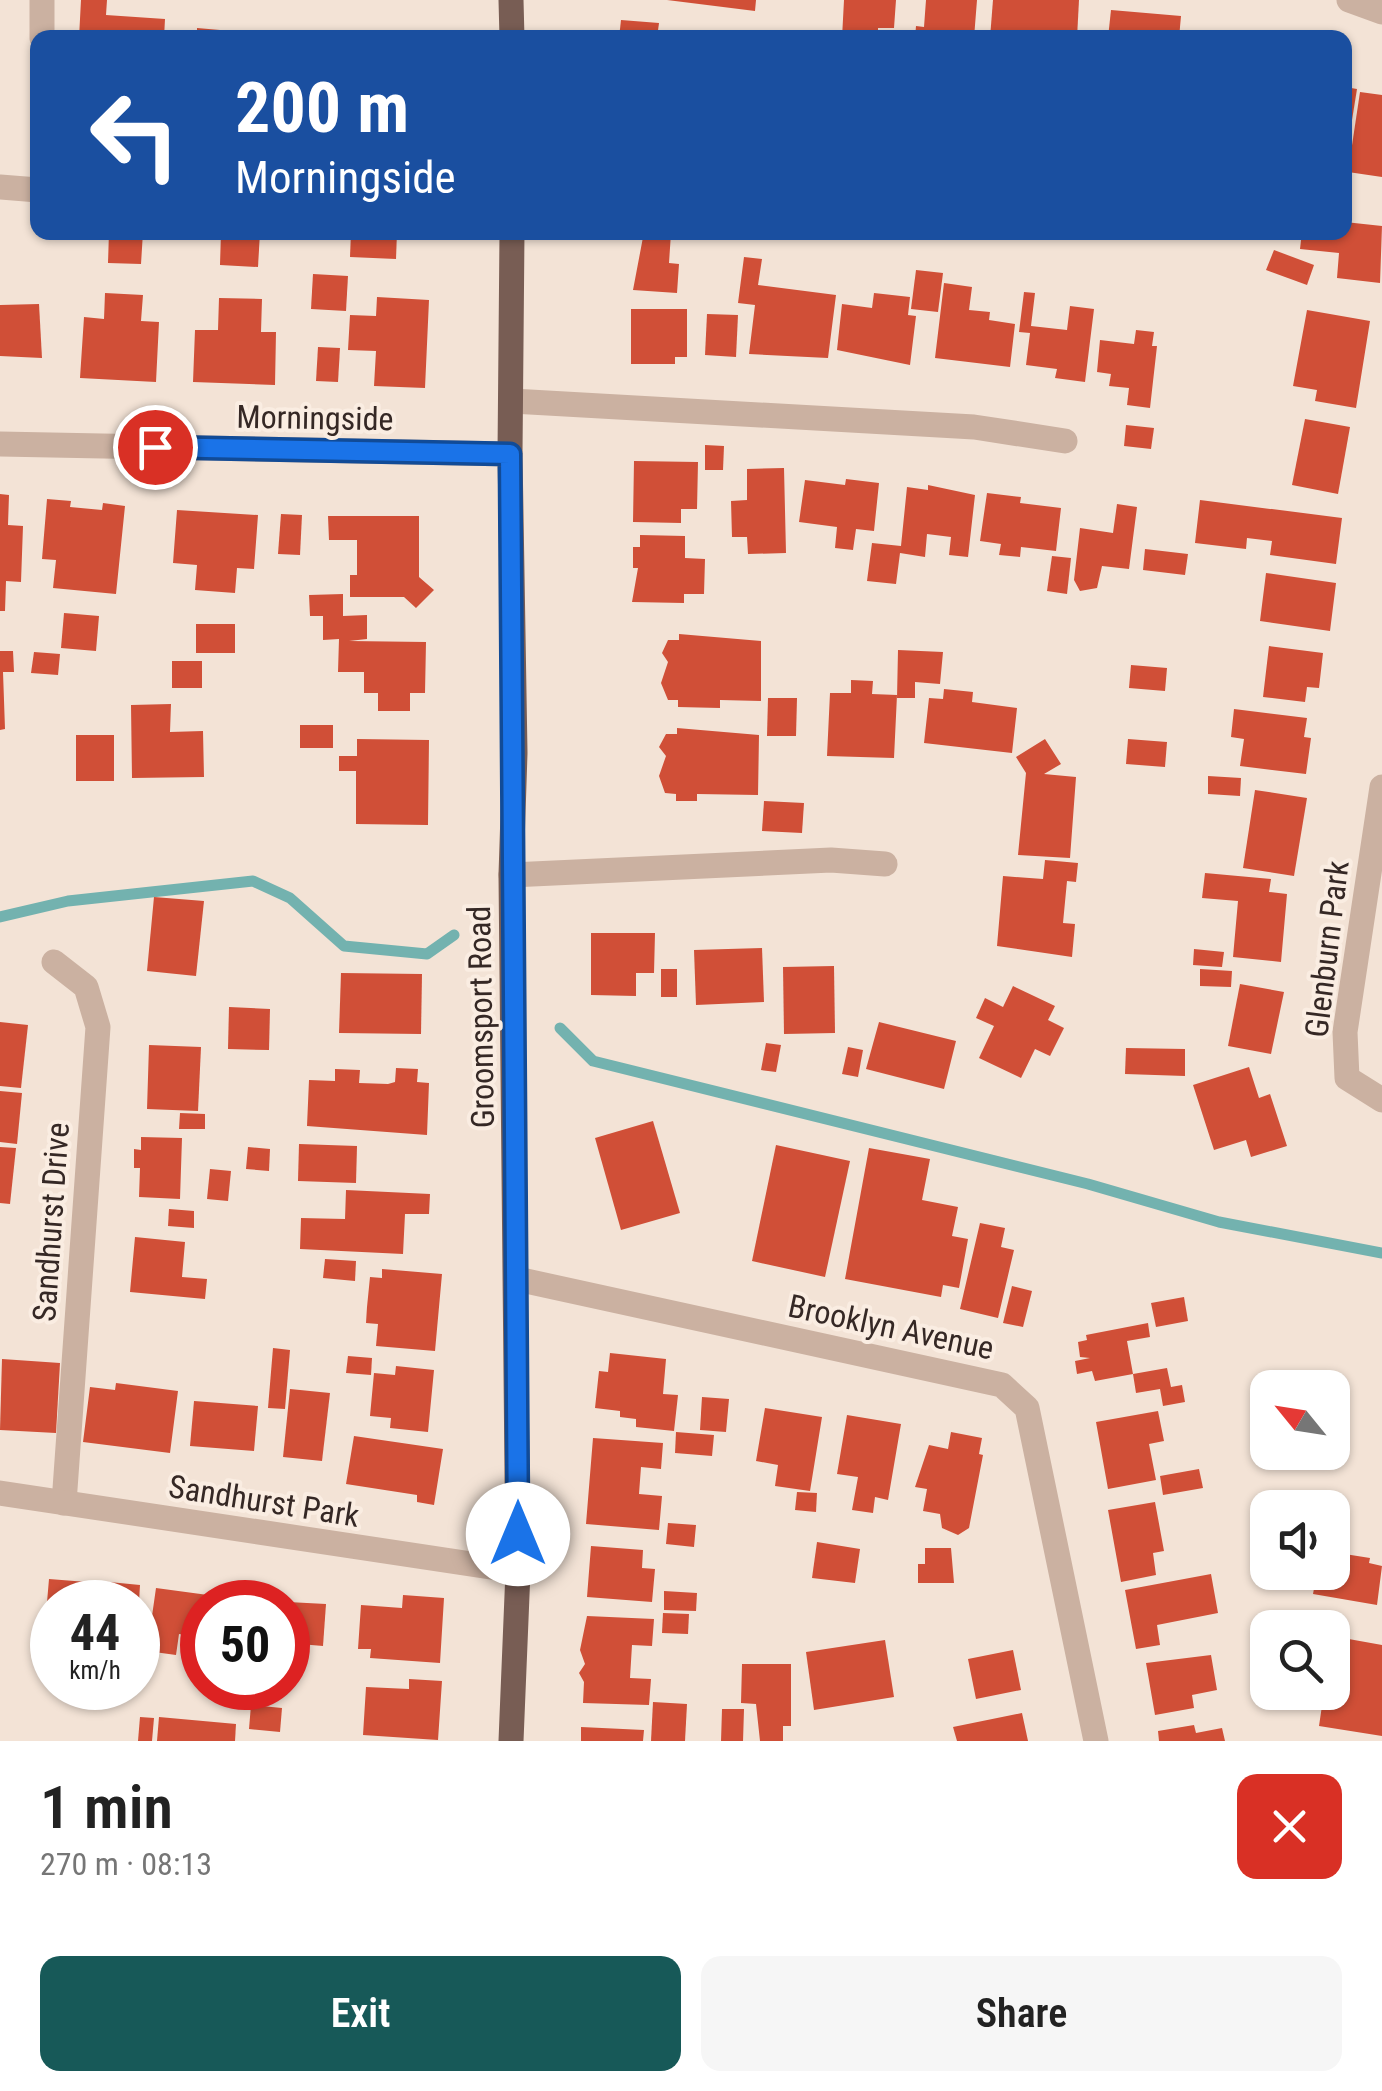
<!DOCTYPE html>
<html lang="en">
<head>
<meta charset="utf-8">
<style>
  body { margin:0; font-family:"Roboto Condensed",sans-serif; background:#f6f6f6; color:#222; height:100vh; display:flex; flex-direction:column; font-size:38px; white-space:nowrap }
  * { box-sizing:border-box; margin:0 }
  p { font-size:32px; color:#767676 }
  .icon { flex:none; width:55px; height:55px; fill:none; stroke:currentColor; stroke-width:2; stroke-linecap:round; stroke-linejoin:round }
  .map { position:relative; height:1741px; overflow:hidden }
  .sheet { display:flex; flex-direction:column; background:#fff; flex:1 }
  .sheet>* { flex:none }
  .hud { position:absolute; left:30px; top:30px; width:1322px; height:210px; border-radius:20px; box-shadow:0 2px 8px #0004; background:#1a4fa0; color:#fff; overflow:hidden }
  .needle { width:65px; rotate:300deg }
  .buttons { position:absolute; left:1250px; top:1370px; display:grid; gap:20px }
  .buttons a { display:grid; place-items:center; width:100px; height:100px; border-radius:20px; background:#fff; box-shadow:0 2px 8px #0004; font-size:50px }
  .speed { position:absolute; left:30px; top:1580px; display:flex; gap:20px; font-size:50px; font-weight:700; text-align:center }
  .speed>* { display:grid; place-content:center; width:130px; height:130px; border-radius:50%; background:#fff; box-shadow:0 2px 8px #0004; line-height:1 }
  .speed small { font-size:25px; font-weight:400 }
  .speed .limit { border:15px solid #d22; background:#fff; color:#111 }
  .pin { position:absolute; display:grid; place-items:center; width:85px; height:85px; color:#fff; margin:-42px; border:5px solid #fff; border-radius:50%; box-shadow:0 2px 10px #0007 }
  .me { position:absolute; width:110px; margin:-55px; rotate:0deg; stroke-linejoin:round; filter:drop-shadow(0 0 8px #0008) }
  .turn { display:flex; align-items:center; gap:35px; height:210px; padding:0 40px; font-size:45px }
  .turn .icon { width:130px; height:130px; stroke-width:2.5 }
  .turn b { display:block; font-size:70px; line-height:85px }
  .round { display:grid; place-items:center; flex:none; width:105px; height:105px; border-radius:20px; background:#f6f6f6 }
  .headline { display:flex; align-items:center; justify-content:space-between; height:170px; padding:0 40px }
  h1 { font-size:60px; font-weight:600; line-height:75px }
  .button { display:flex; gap:20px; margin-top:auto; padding:20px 40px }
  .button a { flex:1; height:115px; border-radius:20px; background:#175958; color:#fff; font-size:40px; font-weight:600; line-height:115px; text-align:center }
  .button a+a { background:#f6f6f6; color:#222 }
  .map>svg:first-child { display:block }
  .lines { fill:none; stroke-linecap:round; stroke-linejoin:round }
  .stream { stroke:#73b2af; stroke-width:11 }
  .building { fill:#d04f37 }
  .minor { stroke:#cbb1a1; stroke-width:25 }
  .major { stroke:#785d54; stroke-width:25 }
  .route-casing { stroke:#114b97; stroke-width:25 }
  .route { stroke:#1a73e8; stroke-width:18 }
  .labels { text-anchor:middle; stroke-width:8; stroke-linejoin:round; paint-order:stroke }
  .street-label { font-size:32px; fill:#352825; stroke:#faede2 }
</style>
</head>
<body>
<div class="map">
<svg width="1382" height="1741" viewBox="0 0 1382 1741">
  <rect width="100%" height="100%" fill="#f3e3d6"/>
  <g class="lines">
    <g class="stream">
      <path d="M0 917 68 901 253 881 290 898 344 946 427 954 454 935"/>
      <path d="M560 1028 593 1061 1088 1184 1219 1222 1382 1253"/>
    </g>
  </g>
  <g class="building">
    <path d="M81 0H107L106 15 165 19 164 38H79Z"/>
    <path d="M667 0H756L755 11Z"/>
    <path d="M844 0H896L894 28H878V38H842Z"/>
    <path d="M926 0H977L974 38H915L916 26 924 27Z"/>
    <path d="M993 0H1079L1077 38H990Z"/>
    <path d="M1111 10 1181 16 1179 38H1108Z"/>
    <path d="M621 20 659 23 657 38H619Z"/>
    <path d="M197 28 220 30 221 38H197Z"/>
    <path d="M1345 87 1357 89 1352 120 1345 119Z"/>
    <path d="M1360 92 1382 95V177L1348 172Z"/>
    <path d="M1345 222 1382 226 1380 283 1337 278 1339 253 1300 249 1302 232H1345Z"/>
    <path d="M109 232H143L141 264 108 263Z"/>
    <path d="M221 232H260L258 267 220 265Z"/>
    <path d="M351 232H397L396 259 350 257Z"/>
    <path d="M644 232 671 233 669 263 679 264 677 293 633 290Z"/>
    <path d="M694 232H725L724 239Z"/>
    <path d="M1274 250 1314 265 1307 285 1266 270Z"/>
    <path d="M744 257 762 259 758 285 836 295 828 358 749 354 755 305 738 303Z"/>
    <path d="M916 270 943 273 938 312 911 309Z"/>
    <path d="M313 274 348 276 346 311 311 309Z"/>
    <path d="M944 283 972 287 969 310 990 312 989 320 1015 324 1010 367 935 358Z"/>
    <path d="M1024 292 1035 293 1031 326 1067 330 1070 306 1094 309 1085 382 1055 378 1057 369 1026 365 1030 333 1019 332Z"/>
    <path d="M105 293 143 295 141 321 159 322 156 382 80 378 84 317 104 319Z"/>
    <path d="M874 293 910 297 908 315 916 316 910 365 837 350 842 304 872 308Z"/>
    <path d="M377 297 429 300 425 388 374 386 376 351 348 350 350 315 376 316Z"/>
    <path d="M219 298 262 299 261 332H276L275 385 193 382 195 330H218Z"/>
    <path d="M39 304 42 358 0 356V305Z"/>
    <path d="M631 309H687V357H675V364H631Z"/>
    <path d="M1307 310 1370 321 1356 408 1315 401 1317 390 1293 386Z"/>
    <path d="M707 314 738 315 736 357 705 355Z"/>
    <path d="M1136 330 1154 332 1152 346H1157L1150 408 1127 405 1129 388 1109 386 1111 374 1097 372 1100 340 1134 344Z"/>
    <path d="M318 347 340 348 338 382 316 381Z"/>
    <path d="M1305 419 1350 427 1338 494 1292 485Z"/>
    <path d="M1126 425 1154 428 1151 449 1124 446Z"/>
    <path d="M705 445 724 446 723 470H705Z"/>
    <path d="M634 461 698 462 697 509H681V523L633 522Z"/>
    <path d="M784 468 786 553 748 554 747 537H732L731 501 747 500V469Z"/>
    <path d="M846 479 879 483 874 531 856 529 853 550 835 548 837 527 799 522 805 480 845 485Z"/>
    <path d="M928 485 975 495 968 557 949 555 951 537 927 534 925 557 900 553 896 584 867 581 872 543 901 546 907 487 928 490Z"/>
    <path d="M987 493 1021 497 1020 503 1061 508 1056 551 1021 547 1020 557 999 555 1001 544 980 541Z"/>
    <path d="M0 494 9 495 8 525 23 526 21 582 6 581 5 611H0Z"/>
    <path d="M47 499 71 501 70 507 102 510 103 503 125 506 116 594 53 588 56 560 42 559Z"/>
    <path d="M1200 500 1342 518 1336 564 1270 555 1272 541 1247 538 1246 549 1195 543Z"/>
    <path d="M1117 504 1137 507 1129 569 1102 566 1097 588 1080 591 1074 580 1080 528 1113 533Z"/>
    <path d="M177 510 258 515 254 569 237 568 235 593 195 590 197 565 173 563Z"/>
    <path d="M281 514 302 515 300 555 278 554Z"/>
    <path d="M328 516H419V577L434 590 416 608 404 597H350V575H357V540H329Z"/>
    <path d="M640 535 685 536V558L705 559 704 594H684V603L632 602 638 568H633V547H640Z"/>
    <path d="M1145 549 1188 554 1185 575 1143 570Z"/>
    <path d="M1052 556 1071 558 1067 594 1047 591Z"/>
    <path d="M1266 573 1336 583 1330 631 1260 621Z"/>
    <path d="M343 594V616L367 615V639L349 641 426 642 425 693H410V711H378V693H364V672H338L339 639 323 640V616H310L309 595Z"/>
    <path d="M64 613 99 616 96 651 61 648Z"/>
    <rect x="196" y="624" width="39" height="29"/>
    <path d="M679 634 761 641V701L720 700V708L678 707V700H668L661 683 668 662 662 653 668 640H679Z"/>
    <path d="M1269 646 1323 653 1319 688 1307 687 1305 702 1263 697Z"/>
    <path d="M898 650 943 652 940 684 915 682V698H897Z"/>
    <path d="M0 651H13L14 672H3L5 729 0 730Z"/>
    <path d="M34 652 60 654 58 675 31 673Z"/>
    <rect x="172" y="661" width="30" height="27"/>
    <path d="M1131 665 1167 668 1165 691 1129 688Z"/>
    <path d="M851 680 873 681 872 694 897 695 894 758 827 756 830 693H851Z"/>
    <path d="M944 689 973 692 972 702 1017 708 1012 753 924 743 929 698 943 699Z"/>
    <path d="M768 698H797L796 736H767Z"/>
    <path d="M171 704 170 732 203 731 204 777 132 778 131 705Z"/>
    <path d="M1234 709 1307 718 1304 737 1311 738 1306 774 1240 766 1244 739 1231 737Z"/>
    <rect x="300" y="725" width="33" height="23"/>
    <path d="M677 728 759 735 758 795 697 794V801H676V794L665 793 659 776 666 756 659 747 666 734H677Z"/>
    <rect x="76" y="735" width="38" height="46"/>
    <path d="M357 739 429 740 428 825 356 824V771H339V756H357Z"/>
    <path d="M1045 739 1061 764 1044 774 1076 777 1070 858 1018 855 1026 773 1016 757Z"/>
    <path d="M1128 739 1167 742 1165 767 1126 764Z"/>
    <path d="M1208 776 1241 778 1240 796 1208 794Z"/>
    <path d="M1255 790 1307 798 1294 876 1243 868Z"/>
    <path d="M764 801 804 803 802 833 762 831Z"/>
    <path d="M1045 860 1078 863 1076 882 1067 881 1063 923 1075 924 1072 957 997 946 1003 876 1043 879Z"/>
    <path d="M1205 873 1271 879 1269 892 1287 894 1281 962 1233 957 1238 901 1202 898Z"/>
    <path d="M154 897 204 901 196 976 147 971Z"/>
    <path d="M591 933H655L654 973H636V996L591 995Z"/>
    <path d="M762 948 764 1002 696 1005 694 950Z"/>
    <path d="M1194 949 1224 952 1222 967 1193 965Z"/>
    <path d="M834 966 835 1033 784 1034 783 967Z"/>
    <rect x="661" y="969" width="16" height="28"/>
    <path d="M1200 969 1232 971 1231 987 1200 986Z"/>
    <path d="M341 973 422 974 421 1034 339 1033Z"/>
    <path d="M1240 984 1284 992 1271 1054 1228 1046Z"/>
    <path d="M1013 986 1055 1006 1048 1020 1064 1028 1050 1056 1035 1049 1021 1078 979 1058 994 1026 976 1018 985 998 1003 1007Z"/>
    <path d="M229 1007 270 1009 269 1050 228 1049Z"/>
    <path d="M0 1022 28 1025 21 1088 0 1086Z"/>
    <path d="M879 1022 956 1041 944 1089 866 1069Z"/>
    <path d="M766 1043 781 1045 776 1072 761 1070Z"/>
    <path d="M149 1045 201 1047 198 1111 147 1109Z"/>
    <path d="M848 1047 863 1050 858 1077 842 1074Z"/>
    <path d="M1126 1048 1185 1049V1076L1125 1074Z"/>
    <path d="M1249 1067 1259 1098 1270 1094 1287 1146 1251 1157 1246 1140 1214 1150 1193 1085Z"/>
    <path d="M396 1068 418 1069 417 1082 429 1083 427 1135 307 1126 309 1080 335 1081V1069L360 1070 359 1083 388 1084 395 1082Z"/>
    <path d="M0 1091 22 1093 17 1144 0 1142Z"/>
    <path d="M180 1113 205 1114V1129H179Z"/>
    <path d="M653 1121 680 1213 621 1230 595 1138Z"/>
    <path d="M141 1137 182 1138 180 1199 139 1197 140 1168H134V1149L141 1150Z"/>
    <path d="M299 1144 357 1146 356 1183 298 1181Z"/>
    <path d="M776 1145 850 1161 825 1277 752 1261Z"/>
    <path d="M0 1147 16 1148 10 1204 0 1203Z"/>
    <path d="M248 1147 270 1149 269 1171 246 1169Z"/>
    <path d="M869 1148 930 1159 922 1200 958 1207 952 1236 968 1239 959 1288 943 1285 941 1297 845 1279Z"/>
    <path d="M210 1169 231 1171 228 1201 207 1199Z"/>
    <path d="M346 1190 430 1194 429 1214H405L403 1254 300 1249 301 1218 345 1219Z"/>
    <path d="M169 1209 194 1211V1228L168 1226Z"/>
    <path d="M980 1223 1005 1228 1001 1247 1014 1250 998 1318 960 1309Z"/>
    <path d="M135 1237 185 1242 182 1277 207 1279 205 1299 130 1292Z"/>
    <path d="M325 1259 356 1261 355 1281 323 1278Z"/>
    <path d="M382 1269 442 1274 435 1351 376 1346 378 1324 366 1323 367 1307 370 1277 382 1278Z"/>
    <path d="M1012 1286 1032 1291 1023 1327 1003 1323Z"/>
    <path d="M1184 1297 1188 1321 1156 1327 1151 1303Z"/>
    <path d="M1148 1323 1150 1337 1127 1341 1133 1374 1167 1368 1171 1387 1182 1385 1185 1402 1163 1406 1160 1389 1136 1393 1133 1374 1095 1381 1092 1371 1077 1374 1075 1361 1090 1358 1080 1357 1078 1342 1087 1340 1086 1335Z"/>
    <path d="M273 1348 290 1350 285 1409 268 1408Z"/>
    <path d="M610 1353 666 1359 663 1394 678 1395 674 1431 636 1427V1419L620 1417V1411L595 1408 599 1371 608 1372Z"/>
    <path d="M348 1356 372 1358 371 1375 346 1373Z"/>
    <path d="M2 1359 60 1363 56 1433 0 1430Z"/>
    <path d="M396 1366 434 1370 428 1432 390 1428 391 1418 370 1416 374 1373 395 1375Z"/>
    <path d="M116 1383 178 1391 170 1453 83 1442 90 1387 115 1390Z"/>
    <path d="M290 1389 330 1393 322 1461 283 1457Z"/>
    <path d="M702 1397 729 1399 726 1432 700 1430Z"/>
    <path d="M194 1401 258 1406 254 1451 190 1446Z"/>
    <path d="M765 1408 822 1417 810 1491 775 1486 778 1465 756 1461Z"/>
    <path d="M1158 1411 1164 1441 1149 1444 1156 1480 1108 1489 1096 1422Z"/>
    <path d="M847 1415 901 1424 888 1500 875 1497 873 1513 852 1510 858 1477 837 1474Z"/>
    <path d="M676 1432 714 1435 712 1456 675 1453Z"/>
    <path d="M951 1432 982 1438 979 1454 983 1455 969 1528 958 1535 942 1528 940 1514 923 1511 927 1489 915 1487 929 1445 948 1449Z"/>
    <path d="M354 1436 443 1449 434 1505 417 1502V1495L346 1484Z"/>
    <path d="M593 1438 663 1443 661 1469 641 1467 639 1494 662 1496 659 1530 586 1524Z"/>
    <path d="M1199 1469 1203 1488 1163 1495 1160 1476Z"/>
    <path d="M797 1492 817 1493 816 1512 795 1510Z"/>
    <path d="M1155 1502 1164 1551 1153 1553 1156 1575 1121 1582 1108 1510Z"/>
    <path d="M668 1523 696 1525 694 1547 666 1544Z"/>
    <path d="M817 1542 860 1549 855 1583 812 1578Z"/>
    <path d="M591 1546 643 1550 642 1568 655 1569 652 1602 587 1597Z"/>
    <path d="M925 1548H951L954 1583H918V1564H925Z"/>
    <path d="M1332 1552 1370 1558 1369 1563 1382 1566 1377 1605 1313 1594 1317 1572H1332Z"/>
    <path d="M1211 1574 1218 1613 1157 1625 1160 1645 1136 1649 1125 1590Z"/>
    <path d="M49 1579 87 1582 85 1602H52V1649H43Z"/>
    <path d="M99 1581 140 1585 139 1602H97Z"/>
    <path d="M156 1588 245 1600V1602H202V1638L179 1634 176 1655 147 1651Z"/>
    <path d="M664 1591 697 1593 696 1611 664 1610Z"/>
    <path d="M403 1595 444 1598 440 1663 370 1658 371 1649H358L361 1605 402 1608Z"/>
    <path d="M288 1602 326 1604 323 1646 288 1643Z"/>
    <path d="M663 1613 689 1614 688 1634 662 1633Z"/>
    <path d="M587 1616 654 1619 652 1646 632 1645 630 1678 651 1679 649 1705 583 1703 584 1682 579 1673 585 1664 580 1650Z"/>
    <path d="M1332 1636 1382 1645V1736L1319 1726 1324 1692H1332Z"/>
    <path d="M885 1640 894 1697 814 1710 806 1652Z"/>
    <path d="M1013 1650 1021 1690 976 1699 968 1659Z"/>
    <path d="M1211 1655 1217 1690 1192 1695 1194 1708 1155 1715 1146 1663Z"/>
    <path d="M742 1664H791V1726H783V1741H760L756 1704 741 1703Z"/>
    <path d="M409 1679 442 1681 438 1740 363 1735 366 1687 409 1689Z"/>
    <path d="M653 1702 687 1704 685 1741H651Z"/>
    <path d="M251 1705 282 1708 280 1732 249 1729Z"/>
    <path d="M722 1709H744L743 1741H721Z"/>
    <path d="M1022 1713 1028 1741H957L953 1727Z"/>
    <path d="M140 1717 154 1718 152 1741H138Z"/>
    <path d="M159 1717 236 1724 235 1741H157Z"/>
    <path d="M1194 1725 1196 1733 1222 1728 1225 1741H1159L1158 1731Z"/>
    <path d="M581 1727 644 1730 643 1741H581Z"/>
  </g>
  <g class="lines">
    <g class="minor">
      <path d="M1349 0 1382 12"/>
      <path d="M42 38V0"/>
      <path d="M0 187 38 190"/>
      <path d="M512 401 974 427 1065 441"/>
      <path d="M0 444 510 454"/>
      <path d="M1382 787 1345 1032 1347 1078 1382 1100"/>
      <path d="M511 875 831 860 885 864"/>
      <path d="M54 962 86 987 98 1027 64 1503"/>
      <path d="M517 1279 1002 1385 1027 1408 1096 1741"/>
      <path d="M0 1493 518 1571"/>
    </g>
    <g class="major">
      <path d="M511 0 512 38"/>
      <path d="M511 1741 518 1571 511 875 515 753 510 454 512 232"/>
    </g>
  </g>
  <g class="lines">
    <defs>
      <path id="route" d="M155 447 510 454 518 1534"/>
    </defs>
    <use href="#route" class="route-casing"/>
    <use href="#route" class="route"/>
  </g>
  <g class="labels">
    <g class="street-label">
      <text transform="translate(315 418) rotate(1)" y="11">Morningside</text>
      <text transform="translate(1327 949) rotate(-83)" y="11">Glenburn Park</text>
      <text transform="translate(481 1017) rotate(-91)" y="11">Groomsport Road</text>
      <text transform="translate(51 1222) rotate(-86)" y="11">Sandhurst Drive</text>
      <text transform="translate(891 1327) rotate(12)" y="11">Brooklyn Avenue</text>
      <text transform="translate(264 1501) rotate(9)" y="11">Sandhurst Park</text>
    </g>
  </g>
</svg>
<div class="buttons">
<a><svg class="needle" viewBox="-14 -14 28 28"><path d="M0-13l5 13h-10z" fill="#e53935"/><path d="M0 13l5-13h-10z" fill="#767676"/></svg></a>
<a><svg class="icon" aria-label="sound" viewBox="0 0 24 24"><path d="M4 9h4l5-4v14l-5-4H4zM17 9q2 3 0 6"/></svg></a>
<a><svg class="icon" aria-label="search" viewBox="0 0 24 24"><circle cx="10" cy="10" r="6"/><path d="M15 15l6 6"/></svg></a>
</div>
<div class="speed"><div>44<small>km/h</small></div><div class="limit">50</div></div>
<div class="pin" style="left:155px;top:447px;background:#d93025"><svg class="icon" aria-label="arrive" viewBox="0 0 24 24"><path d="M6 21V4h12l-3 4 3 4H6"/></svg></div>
<svg class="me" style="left:518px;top:1534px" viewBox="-20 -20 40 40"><circle r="19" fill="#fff"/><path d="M0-13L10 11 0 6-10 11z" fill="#1a73e8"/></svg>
<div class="hud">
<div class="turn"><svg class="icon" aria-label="left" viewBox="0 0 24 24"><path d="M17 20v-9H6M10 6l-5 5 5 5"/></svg><div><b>200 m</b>Morningside</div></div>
</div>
</div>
<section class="sheet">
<div class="headline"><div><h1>1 min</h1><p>270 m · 08:13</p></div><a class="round" style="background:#d93025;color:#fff"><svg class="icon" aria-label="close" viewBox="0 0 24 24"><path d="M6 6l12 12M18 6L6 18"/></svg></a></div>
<div class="button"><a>Exit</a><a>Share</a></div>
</section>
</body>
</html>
